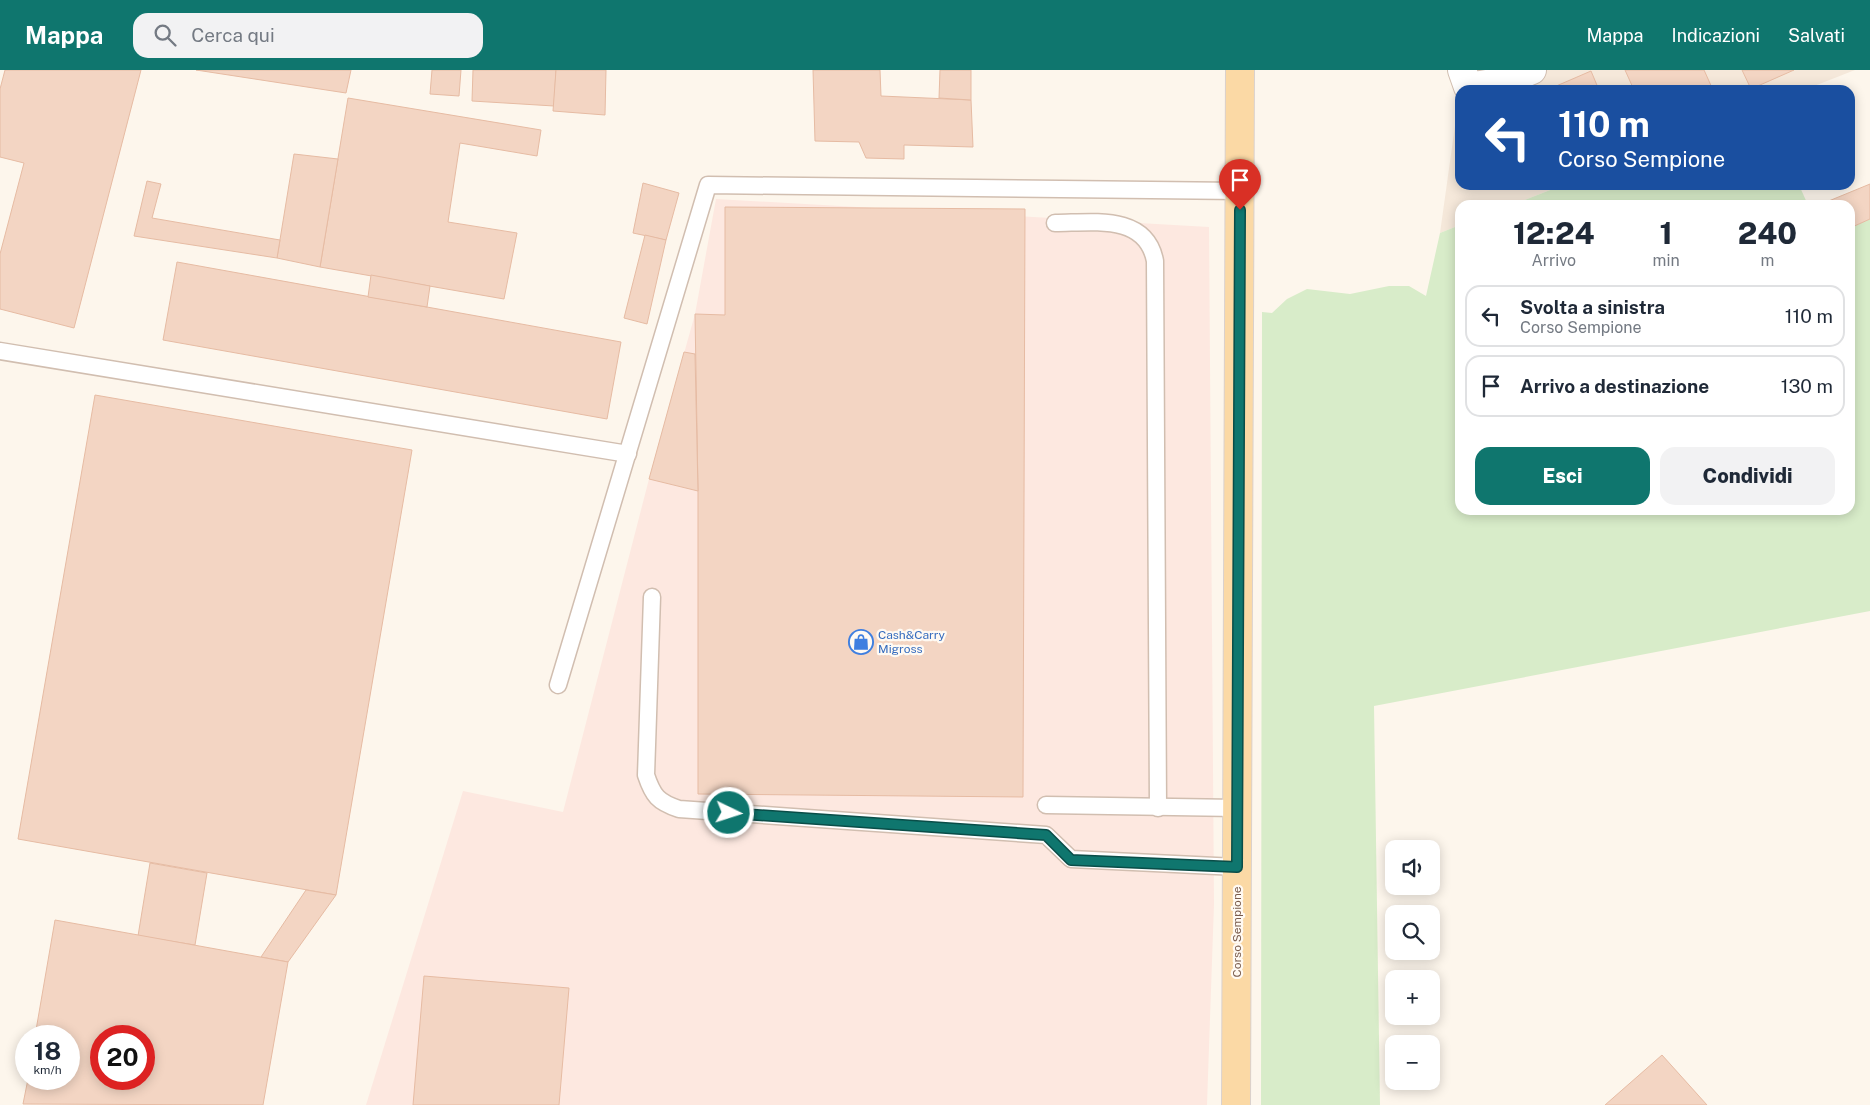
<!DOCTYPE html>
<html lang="it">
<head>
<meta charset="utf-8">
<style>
  body { margin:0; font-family:"Public Sans",sans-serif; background:#f2f2f3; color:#1f2937; height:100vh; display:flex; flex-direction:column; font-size:19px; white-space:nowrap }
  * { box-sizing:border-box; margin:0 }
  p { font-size:16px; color:#747a83 }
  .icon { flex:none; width:28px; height:28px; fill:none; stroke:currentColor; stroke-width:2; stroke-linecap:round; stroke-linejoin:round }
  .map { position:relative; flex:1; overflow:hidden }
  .details { position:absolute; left:1455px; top:130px; width:400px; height:315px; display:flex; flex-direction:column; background:#fff; border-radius:15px; box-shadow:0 2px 12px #0003 }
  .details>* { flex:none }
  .guide { position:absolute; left:1455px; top:15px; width:400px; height:105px; border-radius:15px; box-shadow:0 2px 12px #0003; background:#1a4fa0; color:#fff; overflow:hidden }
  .buttons { position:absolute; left:1385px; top:770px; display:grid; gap:10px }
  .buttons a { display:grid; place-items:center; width:55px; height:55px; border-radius:10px; background:#fff; box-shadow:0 2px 12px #0003; font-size:25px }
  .speed { position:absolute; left:15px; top:955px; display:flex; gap:10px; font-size:25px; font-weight:700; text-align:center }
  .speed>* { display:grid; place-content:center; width:65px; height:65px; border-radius:50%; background:#fff; box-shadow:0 2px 12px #0003; line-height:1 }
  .speed small { font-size:12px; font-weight:400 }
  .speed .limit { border:8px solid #d22; background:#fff; color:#111 }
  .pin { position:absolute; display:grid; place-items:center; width:42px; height:42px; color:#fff; margin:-51px -21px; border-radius:50% 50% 50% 0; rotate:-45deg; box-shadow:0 0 5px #0007 }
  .pin .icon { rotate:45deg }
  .me { position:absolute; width:55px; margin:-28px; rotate:94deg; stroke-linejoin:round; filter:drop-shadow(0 0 4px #0008) }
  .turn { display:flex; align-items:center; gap:18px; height:105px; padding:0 20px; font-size:22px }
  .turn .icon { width:65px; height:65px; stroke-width:2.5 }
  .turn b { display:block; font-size:35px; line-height:42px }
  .eta { display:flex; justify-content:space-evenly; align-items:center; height:85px; text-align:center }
  .eta b { font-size:30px; font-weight:800; line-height:35px }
  .cta { display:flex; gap:10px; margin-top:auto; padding:10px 20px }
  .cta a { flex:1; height:58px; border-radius:15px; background:#0f766e; color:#fff; font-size:20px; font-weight:800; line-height:58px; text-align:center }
  .cta a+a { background:#f2f2f3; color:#1f2937 }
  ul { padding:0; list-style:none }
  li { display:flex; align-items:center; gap:15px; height:62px; margin:0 10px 8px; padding:0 10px; border:2px solid #e0e1e3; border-radius:15px }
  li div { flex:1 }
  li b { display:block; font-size:19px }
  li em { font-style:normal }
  header { display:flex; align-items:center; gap:30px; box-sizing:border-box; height:70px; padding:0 25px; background:#0f766e; color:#fff }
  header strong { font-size:24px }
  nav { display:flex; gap:28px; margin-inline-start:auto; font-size:18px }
  .search { width:350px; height:45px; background:#f2f2f3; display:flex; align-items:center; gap:12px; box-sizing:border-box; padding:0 18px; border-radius:15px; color:#747a83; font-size:19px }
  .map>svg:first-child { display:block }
  .residential { fill:#f5e8da }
  .commercial { fill:#fde8e0 }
  .green { fill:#d8ecc9 }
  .building { fill:#f3d5c3; stroke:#e6bba3; fill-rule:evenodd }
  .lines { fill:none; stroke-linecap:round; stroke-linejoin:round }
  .lane-casing { stroke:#d1beb0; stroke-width:19 }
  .street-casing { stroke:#d1beb0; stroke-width:30 }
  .primary-casing { stroke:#dad1cd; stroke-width:30 }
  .lane { stroke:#fff; stroke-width:16 }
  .street { stroke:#fff; stroke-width:28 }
  .primary { stroke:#fbd9a5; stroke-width:28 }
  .route-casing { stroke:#0a4d48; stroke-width:12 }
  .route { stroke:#0f766e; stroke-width:9 }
  .labels { text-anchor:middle; stroke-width:4.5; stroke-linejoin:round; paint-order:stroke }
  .shop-label { font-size:12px; fill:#366cbe; stroke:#fffaf3; text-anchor:start }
  .street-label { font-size:12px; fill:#7a5c4d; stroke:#fffaf3 }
</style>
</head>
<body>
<header>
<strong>Mappa</strong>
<div class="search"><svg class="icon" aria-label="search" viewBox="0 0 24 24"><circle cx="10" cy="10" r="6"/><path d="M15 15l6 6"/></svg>Cerca qui</div>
<nav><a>Mappa</a><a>Indicazioni</a><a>Salvati</a></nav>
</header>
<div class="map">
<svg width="1870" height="1035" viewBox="0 0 1870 1035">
  <rect width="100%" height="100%" fill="#fdf6ec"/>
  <g class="residential">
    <path d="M1463 0H1855L1804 20H1460Z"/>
    <path d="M1460 20V115H1563L1512 135H1460V155L1440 163Z"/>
  </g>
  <path class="commercial" d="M716 129 1209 157 1214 834 1207 1035H366L463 721 563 742 649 409 695 244Z"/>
  <g class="green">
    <path d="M1563 115H1799L1808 135H1512Z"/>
    <path d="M1870 149V541L1374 636 1380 1035H1261L1262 242 1272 243 1287 229 1307 219 1350 224 1389 216H1409L1426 226 1440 163 1460 155V440H1850V158Z"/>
  </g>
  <g class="building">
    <path d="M5 0H141L74 258 0 239V184L24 93 0 87V19Z"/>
    <path d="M196 0H351L346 23Z"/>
    <path d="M432 0H461L459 26 430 24Z"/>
    <path d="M473 0H556L554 36 472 31Z"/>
    <path d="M556 0H606L605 45 553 41Z"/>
    <path d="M813 0H880L881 26 971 30 973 77 904 75V89L866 88 859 72 815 71Z"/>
    <path d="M940 0H971V30L939 28Z"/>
    <path d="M1625 0H1704L1713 20H1634Z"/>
    <path d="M1742 0H1794L1751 19Z"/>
    <path d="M1591 1 1599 20H1547Z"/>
    <path d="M348 28 541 60 537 86 460 73 448 152 517 163 504 229 320 197Z"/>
    <path d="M294 84 338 89 320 197 277 188Z"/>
    <path d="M147 111 161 114 152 148 280 170 277 188 134 166Z"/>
    <path d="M643 113 679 123 666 170 633 163Z"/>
    <path d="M1870 114V149L1850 158V135H1819Z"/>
    <path d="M725 137 1025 139 1023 727 698 724V421L695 244 725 245Z"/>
    <path d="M645 165 666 170 647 254 624 248Z"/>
    <path d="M177 192 621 272 607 349 163 270Z"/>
    <path d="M371 205 430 216 427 237 368 227Z"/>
    <path d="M684 282 695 284 698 421 649 409Z"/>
    <path d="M95 325 412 380 336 825 18 769Z"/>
    <path d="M150 793 207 803 195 875 138 866Z"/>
    <path d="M306 820 336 825 288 892 261 887Z"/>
    <path d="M55 850 288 892 263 1035 23 1034 28 1009H69V966H35ZM101 966H144V1009H101Z"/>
    <path d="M424 906 569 918 559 1035H413Z"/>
    <path d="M1662 985 1707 1035H1605Z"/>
  </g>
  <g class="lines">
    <defs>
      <g id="lane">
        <path d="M1055 153C1091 153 1146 143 1155 191L1158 738"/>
        <path d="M0 281 628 384"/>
        <path d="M652 527 646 705C653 726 658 732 679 739L1046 765 1071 789 1237 797"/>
        <path d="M558 615 708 115 1240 121"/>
        <path d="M1046 735 1237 738"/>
      </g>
      <path id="street" d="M1462 0 1468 17 1505 11 1532 0"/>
      <path id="primary" d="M1236 1035 1240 0"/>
    </defs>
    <use href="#lane" class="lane-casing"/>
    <use href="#street" class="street-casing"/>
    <use href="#primary" class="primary-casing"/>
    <use href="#lane" class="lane"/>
    <use href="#street" class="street"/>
    <use href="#primary" class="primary"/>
  </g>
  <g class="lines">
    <defs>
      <path id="route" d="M729 743 1046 765 1071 790 1237 797 1240 140"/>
    </defs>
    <use href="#route" class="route-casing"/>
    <use href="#route" class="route"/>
  </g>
  <defs>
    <symbol id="shop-ring" viewBox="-11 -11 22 22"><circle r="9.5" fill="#fffaf3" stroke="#3f7fe0" stroke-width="1.5"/><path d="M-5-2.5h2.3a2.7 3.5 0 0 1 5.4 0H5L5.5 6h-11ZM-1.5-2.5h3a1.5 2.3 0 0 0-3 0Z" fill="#3f7fe0"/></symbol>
  </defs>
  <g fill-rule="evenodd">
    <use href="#shop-ring" x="847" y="558" width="28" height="28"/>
  </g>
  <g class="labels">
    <g class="shop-label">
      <text x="878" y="569">Cash&amp;Carry<tspan x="878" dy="14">Migross</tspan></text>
    </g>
    <g class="street-label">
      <text transform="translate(1237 862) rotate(-90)" y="4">Corso Sempione</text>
    </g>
  </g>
</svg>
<div class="buttons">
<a><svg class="icon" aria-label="sound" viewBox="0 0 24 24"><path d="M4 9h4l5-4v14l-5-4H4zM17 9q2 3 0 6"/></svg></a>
<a><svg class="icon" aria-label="search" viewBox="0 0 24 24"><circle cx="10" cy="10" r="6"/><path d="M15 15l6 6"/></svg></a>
<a>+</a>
<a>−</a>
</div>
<div class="speed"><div>18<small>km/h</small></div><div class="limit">20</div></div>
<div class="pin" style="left:1240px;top:140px;background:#d93025"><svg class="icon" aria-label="arrive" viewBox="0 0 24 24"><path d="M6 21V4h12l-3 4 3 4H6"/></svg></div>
<svg class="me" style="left:729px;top:743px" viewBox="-20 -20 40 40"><circle r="17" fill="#0f766e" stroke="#fff" stroke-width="3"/><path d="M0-11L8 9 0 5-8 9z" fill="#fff"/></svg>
<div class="guide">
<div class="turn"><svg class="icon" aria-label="left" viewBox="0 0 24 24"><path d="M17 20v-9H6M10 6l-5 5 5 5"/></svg><div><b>110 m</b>Corso Sempione</div></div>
</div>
<section class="details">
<div class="eta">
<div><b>12:24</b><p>Arrivo</p></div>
<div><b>1</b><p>min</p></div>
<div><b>240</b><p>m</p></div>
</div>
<ul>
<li><svg class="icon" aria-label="left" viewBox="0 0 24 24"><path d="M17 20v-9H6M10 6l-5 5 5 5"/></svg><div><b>Svolta a sinistra</b><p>Corso Sempione</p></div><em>110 m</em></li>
<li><svg class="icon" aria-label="arrive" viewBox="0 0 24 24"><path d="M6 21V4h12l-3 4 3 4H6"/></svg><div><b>Arrivo a destinazione</b></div><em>130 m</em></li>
</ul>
<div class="cta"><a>Esci</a><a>Condividi</a></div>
</section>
</div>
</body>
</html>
